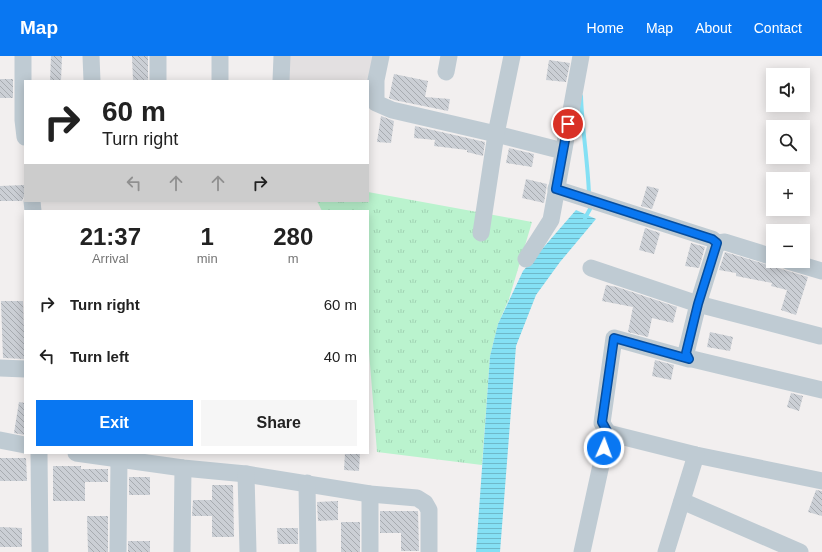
<!DOCTYPE html>
<html lang="en">
<head>
<meta charset="utf-8">
<style>
  body { margin:0; font-family:Helvetica,sans-serif; background:#f6f6f6; color:#222; height:100vh; display:flex; flex-direction:column; font-size:15px; white-space:nowrap }
  * { box-sizing:border-box; margin:0 }
  p { font-size:13px; color:#767676 }
  .icon { flex:none; width:22px; height:22px; fill:none; stroke:currentColor; stroke-width:2; stroke-linecap:round; stroke-linejoin:round }
  .map { position:relative; flex:1; overflow:hidden }
  .drawer { position:absolute; left:24px; top:154px; width:345px; height:244px; display:flex; flex-direction:column; background:#fff; border-radius:0px; box-shadow:0 2px 10px #0003 }
  .drawer>* { flex:none }
  .hud { position:absolute; left:24px; top:24px; width:345px; height:122px; border-radius:0px; box-shadow:0 2px 10px #0003; background:#fff; color:#222; overflow:hidden }
  .fabs { position:absolute; left:766px; top:12px; display:grid; gap:8px }
  .fabs a { display:grid; place-items:center; width:44px; height:44px; border-radius:0px; background:#fff; box-shadow:0 2px 10px #0003; font-size:20px }
  .pin { position:absolute; display:grid; place-items:center; width:34px; height:34px; color:#fff; margin:-17px; border:2px solid #fff; border-radius:50%; box-shadow:0 1px 4px #0007 }
  .me { position:absolute; width:44px; margin:-22px; rotate:2deg; stroke-linejoin:round; filter:drop-shadow(0 0 3px #0008) }
  .turn { display:flex; align-items:center; gap:14px; height:84px; padding:0 12px; font-size:18px }
  .turn .icon { width:52px; height:52px; stroke-width:2.5 }
  .turn b { display:block; font-size:28px; line-height:34px }
  .lanes { display:flex; align-items:center; height:38px; padding:0 12px; background:#0003; justify-content:center; gap:20px; direction:ltr }
  .lanes .off { opacity:.35 }
  .eta { display:flex; justify-content:space-evenly; align-items:center; height:68px; text-align:center }
  .eta b { font-size:24px; font-weight:600; line-height:28px }
  .primary-button { display:flex; gap:8px; margin-top:auto; padding:8px 12px }
  .primary-button a { flex:1; height:46px; border-radius:0px; background:#0977f2; color:#fff; font-size:16px; font-weight:600; line-height:46px; text-align:center }
  .primary-button a+a { background:#f6f6f6; color:#222 }
  ul { padding:0; list-style:none }
  li { display:flex; align-items:center; gap:12px; height:52px; padding:0 12px }
  li div { flex:1 }
  li b { display:block; font-size:15px }
  li em { font-style:normal }
  header { display:flex; align-items:center; gap:24px; box-sizing:border-box; height:56px; padding:0 20px; background:#0977f2; color:#fff }
  header strong { font-size:19px }
  nav { display:flex; gap:22px; margin-inline-start:auto; font-size:14px }
  .map>svg:first-child { display:block }
  .education { fill:#e3e0e1 }
  .grass { fill:url(#grass-tufts) }
  .water { fill:url(#water-rules) }
  .lines { fill:none; stroke-linecap:round; stroke-linejoin:round }
  .stream { stroke:#84e0f4; stroke-width:4 }
  .building { fill:url(#building-back-hatch) }
  .minor { stroke:#bfcbd3; stroke-width:17 }
  .route-casing { stroke:#064d9d; stroke-width:10 }
  .route { stroke:#0977f2; stroke-width:7 }
</style>
</head>
<body>
<header>
<strong>Map</strong>
<nav><a>Home</a><a>Map</a><a>About</a><a>Contact</a></nav>
</header>
<div class="map">
<svg width="822" height="496" viewBox="0 0 822 496">
  <defs>
    <pattern id="grass-tufts" width="24" height="20" patternUnits="userSpaceOnUse"><rect width="24" height="20" fill="#baf3ce"/><path d="M3 7l-1-3M5 7V3M7 7l1-3M15 17l-1-3M17 17v-4M19 17l1-3" fill="none" stroke="#a1d2b3"/></pattern>
    <pattern id="water-rules" width="6" height="5" patternUnits="userSpaceOnUse"><rect width="6" height="5" fill="#84e0f4"/><path d="M0 2.5h6" fill="none" stroke="#6eb8c9"/></pattern>
    <pattern id="building-back-hatch" width="6" height="6" patternUnits="userSpaceOnUse"><rect width="6" height="6" fill="#cbcfd5"/><path d="M-1 5l2 2M0 0l6 6M5-1l2 2" fill="none" stroke="#a7abb0"/></pattern>
  </defs>
  <rect width="100%" height="100%" fill="#f2efef"/>
  <path class="education" d="M286 0H377L368 58V25H286Z"/>
  <path class="grass" d="M368 136 532 166 509 243 498 268 490 300 482 409 377 396 368 283V155H322L317 145H368Z"/>
  <path class="water" d="M576 154 596 163 560 206 536 239 516 290 500 496H476L490 300 498 268 523 215Z"/>
  <g class="lines">
    <g class="stream">
      <path d="M581 40C582 73 588 106 589 139"/>
      <path d="M585 162 590 153V148"/>
    </g>
  </g>
  <g class="building">
    <path d="M51 0H62L61 25H50Z"/>
    <path d="M132 0H148V25H133Z"/>
    <path d="M549 4 570 7 566 26 546 24Z"/>
    <path d="M394 18 428 25 425 41 450 43 448 55 394 44 389 42Z"/>
    <rect x="0" y="23" width="13" height="19"/>
    <path d="M381 60 394 65 391 87 377 86Z"/>
    <path d="M415 70 485 86 483 100 467 96V94L434 90 435 84 414 82Z"/>
    <path d="M509 92 534 98 532 111 506 107Z"/>
    <path d="M526 123 547 128 544 147 522 142Z"/>
    <path d="M25 129V138L22 145H0V130Z"/>
    <path d="M647 130 659 133 652 153 641 150Z"/>
    <path d="M645 172 660 177 654 198 639 194Z"/>
    <path d="M691 187 705 191 699 212 685 210Z"/>
    <path d="M725 196 808 221 796 259 781 254 787 234 771 230 772 227 736 220V217L719 214Z"/>
    <path d="M606 229 617 231 677 251 673 267 652 262 648 281 628 276 633 251 602 245Z"/>
    <path d="M1 245H23L25 303 3 302Z"/>
    <path d="M710 276 733 281 730 295 707 291Z"/>
    <path d="M655 304 674 309 671 324 652 320Z"/>
    <path d="M791 337 803 340 799 355 787 351Z"/>
    <path d="M19 346 25 347V379L14 377Z"/>
    <path d="M345 397H360L359 415 344 414Z"/>
    <path d="M0 402H26L27 425H0Z"/>
    <path d="M53 410H81V413H108V426H85V445H53Z"/>
    <rect x="129" y="421" width="21" height="18"/>
    <path d="M212 429H233L234 481H212V460H192L193 444H212Z"/>
    <path d="M816 434 822 435V460L808 456Z"/>
    <path d="M338 445V464L318 465 317 446Z"/>
    <path d="M380 455H418L419 495H401V477H380Z"/>
    <path d="M87 460H108V496H88Z"/>
    <rect x="341" y="466" width="19" height="30"/>
    <path d="M0 471 22 472V491H0Z"/>
    <path d="M277 472H298V488H278Z"/>
    <rect x="128" y="485" width="22" height="11"/>
  </g>
  <g class="lines">
    <g class="minor">
      <path d="M23 0V64L25 81"/>
      <path d="M91 0 92 25"/>
      <path d="M381 0 376 24V47L392 54 496 78 563 95"/>
      <path d="M446 16 449 0"/>
      <path d="M158 25V0"/>
      <path d="M220 25V0"/>
      <path d="M281 25 282 0"/>
      <path d="M556 133 712 183 717 187 725 186 773 201"/>
      <path d="M32 145 33 155"/>
      <path d="M481 177 496 78 512 0"/>
      <path d="M717 187 698 248 686 297 688 302 822 334"/>
      <path d="M526 203 551 164 581 0"/>
      <path d="M788 205 822 215"/>
      <path d="M591 212 698 248 820 280"/>
      <path d="M0 312 25 313"/>
      <path d="M608 377 602 367 614 282 689 303"/>
      <path d="M0 384 25 389"/>
      <path d="M39 397 40 496"/>
      <path d="M76 397 183 412 246 418 370 438 417 442 425 447 429 454V496"/>
      <path d="M246 418 248 496"/>
      <path d="M307 427 308 496"/>
      <path d="M682 445 800 496"/>
      <path d="M118 496 119 403"/>
      <path d="M182 496 183 412"/>
      <path d="M370 496V438"/>
      <path d="M582 496 608 377 696 399 822 425"/>
      <path d="M666 496 696 399"/>
    </g>
  </g>
  <g class="lines">
    <defs>
      <path id="route" d="M568 68 556 133 712 183 717 187 698 248 686 297 689 303 614 282 602 366 608 377 604 392"/>
    </defs>
    <use href="#route" class="route-casing"/>
    <use href="#route" class="route"/>
  </g>
</svg>
<div class="fabs">
<a><svg class="icon" aria-label="sound" viewBox="0 0 24 24"><path d="M4 9h4l5-4v14l-5-4H4zM17 9q2 3 0 6"/></svg></a>
<a><svg class="icon" aria-label="search" viewBox="0 0 24 24"><circle cx="10" cy="10" r="6"/><path d="M15 15l6 6"/></svg></a>
<a>+</a>
<a>−</a>
</div>
<div class="pin" style="left:568px;top:68px;background:#d93025"><svg class="icon" aria-label="arrive" viewBox="0 0 24 24"><path d="M6 21V4h12l-3 4 3 4H6"/></svg></div>
<svg class="me" style="left:604px;top:392px" viewBox="-20 -20 40 40"><circle r="17" fill="#0977f2" stroke="#fff" stroke-width="3"/><path d="M0-11L8 9 0 5-8 9z" fill="#fff"/></svg>
<div class="hud">
<div class="turn"><svg class="icon" aria-label="right" viewBox="0 0 24 24"><path d="M7 20v-9h11M14 6l5 5-5 5"/></svg><div><b>60 m</b>Turn right</div></div>
<div class="lanes"><svg class="icon off" aria-label="left" viewBox="0 0 24 24"><path d="M17 20v-9H6M10 6l-5 5 5 5"/></svg><svg class="icon off" aria-label="ahead" viewBox="0 0 24 24"><path d="M12 20V5M6 11l6-6 6 6"/></svg><svg class="icon off" aria-label="ahead" viewBox="0 0 24 24"><path d="M12 20V5M6 11l6-6 6 6"/></svg><svg class="icon" aria-label="right" viewBox="0 0 24 24"><path d="M7 20v-9h11M14 6l5 5-5 5"/></svg></div>
</div>
<section class="drawer">
<div class="eta">
<div><b>21:37</b><p>Arrival</p></div>
<div><b>1</b><p>min</p></div>
<div><b>280</b><p>m</p></div>
</div>
<ul>
<li><svg class="icon" aria-label="right" viewBox="0 0 24 24"><path d="M7 20v-9h11M14 6l5 5-5 5"/></svg><div><b>Turn right</b></div><em>60 m</em></li>
<li><svg class="icon" aria-label="left" viewBox="0 0 24 24"><path d="M17 20v-9H6M10 6l-5 5 5 5"/></svg><div><b>Turn left</b></div><em>40 m</em></li>
</ul>
<div class="primary-button"><a>Exit</a><a>Share</a></div>
</section>
</div>
</body>
</html>
